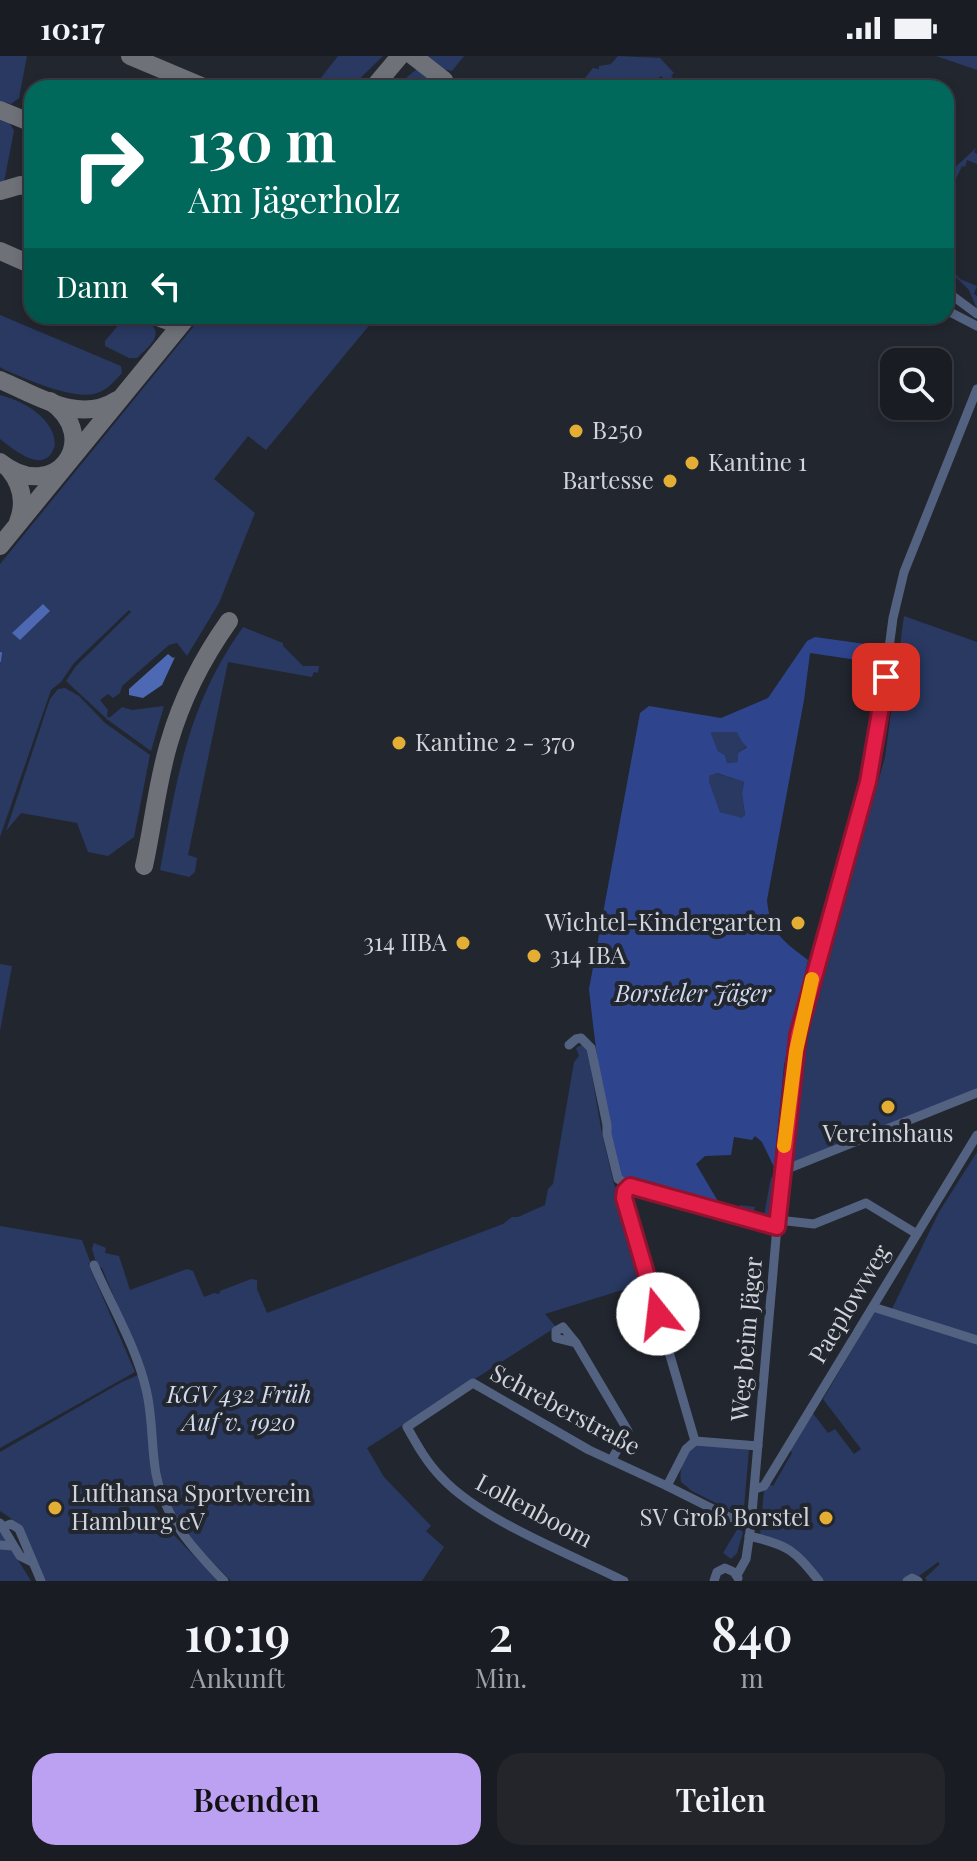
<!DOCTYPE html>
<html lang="de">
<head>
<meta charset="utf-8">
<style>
  body { margin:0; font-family:"Playfair Display",serif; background:#23252b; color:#f1f3f6; height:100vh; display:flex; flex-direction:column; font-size:30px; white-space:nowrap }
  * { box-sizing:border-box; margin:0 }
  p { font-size:26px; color:#9fa1a6 }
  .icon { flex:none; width:44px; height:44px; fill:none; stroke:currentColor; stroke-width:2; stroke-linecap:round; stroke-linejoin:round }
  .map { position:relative; height:1525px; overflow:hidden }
  .details { display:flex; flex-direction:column; background:#1a1c23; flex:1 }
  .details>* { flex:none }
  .banner { position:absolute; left:24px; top:24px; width:930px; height:244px; border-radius:24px; box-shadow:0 4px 12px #0003,0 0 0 2px #383a41; background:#00695c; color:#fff; overflow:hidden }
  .controls { position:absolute; left:880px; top:292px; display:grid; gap:16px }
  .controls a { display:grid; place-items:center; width:72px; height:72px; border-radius:16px; background:#1a1c23; box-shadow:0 4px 12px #0003,0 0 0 2px #383a41; font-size:40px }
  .pin { position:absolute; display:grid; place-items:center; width:68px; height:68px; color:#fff; margin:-34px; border-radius:16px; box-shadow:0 4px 12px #0006 }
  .me { position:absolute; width:88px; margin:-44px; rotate:344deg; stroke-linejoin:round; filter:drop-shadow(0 0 6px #0008) }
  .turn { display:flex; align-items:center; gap:28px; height:168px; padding:0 32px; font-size:36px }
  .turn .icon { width:104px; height:104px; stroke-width:2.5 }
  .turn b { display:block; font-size:56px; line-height:68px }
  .then { display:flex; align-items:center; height:76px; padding:0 32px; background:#0003; gap:16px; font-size:30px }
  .eta { display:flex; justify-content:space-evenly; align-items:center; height:136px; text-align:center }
  .eta b { font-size:48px; font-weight:600; line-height:56px }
  .action { display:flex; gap:16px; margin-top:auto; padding:16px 32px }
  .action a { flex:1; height:92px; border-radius:24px; background:#bca0f2; color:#111; font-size:32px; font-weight:600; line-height:92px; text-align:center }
  .action a+a { background:#23252b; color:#f1f3f6 }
  .status { display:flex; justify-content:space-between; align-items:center; height:56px; padding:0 40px; background:#1a1c23; direction:ltr }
  .status svg { height:22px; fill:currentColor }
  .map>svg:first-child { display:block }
  .green { fill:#293962 }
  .forest { fill:#2e458d; fill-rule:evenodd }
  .water { fill:#4d69b4 }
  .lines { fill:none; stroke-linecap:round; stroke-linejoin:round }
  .stream { stroke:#4d69b4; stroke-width:2 }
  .taxiway { stroke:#6e7178; stroke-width:18 }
  .minor { stroke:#546282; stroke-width:9 }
  .route-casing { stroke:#92132f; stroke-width:20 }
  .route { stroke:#e11d48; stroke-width:14 }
  .slow { stroke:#f59e0b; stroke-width:14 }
  .poi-dot { fill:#e4ae35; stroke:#22262f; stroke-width:3 }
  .labels { text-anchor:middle; stroke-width:8; stroke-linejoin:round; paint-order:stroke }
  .poi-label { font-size:24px; fill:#d1d4da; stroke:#22262f; text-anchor:start }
  .park-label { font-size:24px; font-style:italic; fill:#d1daef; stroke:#22262f }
  .street-label { font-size:24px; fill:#d1d4da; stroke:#22262f }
</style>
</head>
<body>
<div class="status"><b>10:17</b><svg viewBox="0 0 49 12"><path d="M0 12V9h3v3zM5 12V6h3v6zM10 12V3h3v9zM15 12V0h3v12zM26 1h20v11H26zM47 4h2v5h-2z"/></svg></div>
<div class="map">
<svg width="977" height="1525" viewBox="0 0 977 1525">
  <rect width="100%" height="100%" fill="#22262f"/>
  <g class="green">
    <path d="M0 0H27L19 42 11 48 0 45Z"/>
    <path d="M338 0H383L350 32H313Z"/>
    <path d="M426 0H464L452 15 443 13Z"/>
    <path d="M618 0 660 2 674 17 671 20 674 23 669 29 661 20 646 32H577L593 12 599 13V10L611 8Z"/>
    <path d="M936 0H977V14Z"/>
    <path d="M417 13 436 27V32H403L407 21Z"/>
    <path d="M0 61 8 64 14 75 4 126 0 130Z"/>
    <path d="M977 91 974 96 977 98V108L967 104 965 111 962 110 956 123 950 121 946 132 948 118Z"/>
    <path d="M947 185 953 197 948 210 960 223 977 230 974 238 977 240V253L969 234 946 211Z"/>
    <path d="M0 259 121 310 122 317C115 324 108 334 97 337 75 345 26 323 5 314L0 311Z"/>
    <path d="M126 260C135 260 160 266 155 281 153 288 142 297 137 302H129L105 290V285Z"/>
    <path d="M202 260H326L332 264 336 260H377L266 394 248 380 214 423 255 457 219 547 187 600 177 587 169 589 122 630 120 637 113 642 108 638 100 644 108 654 107 660 109 662 122 651 132 654 164 650 151 695 108 664 66 625 76 610 131 556 129 554 74 607 61 626 51 634 0 781V508Z"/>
    <path d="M0 339C23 345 55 362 55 389 46 421 14 394 0 383Z"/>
    <path d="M904 560 977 586V1033L792 1108 807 981 885 701Z"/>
    <path d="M243 571 283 587V590L303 610H319L318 617 314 616 312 621 228 606 188 799 197 802 195 816 189 821 160 814C177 722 187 650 243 571Z"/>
    <path d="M65 632 79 640 105 667 150 699 134 781 108 800 88 796 77 767 21 757 6 775 50 643 58 633Z"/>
    <path d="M713 676H738L742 686 747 690 738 697V706L727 707 725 699 718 695 711 677Z"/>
    <path d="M716 717 744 726 742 737 745 760 742 763 720 756 709 725V720Z"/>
    <path d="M0 908 12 910 0 975Z"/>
    <path d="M583 988 587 990 602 1078 614 1128 625 1154 645 1227 545 1258 556 1271 367 1392 384 1421 431 1470 426 1475 444 1491 422 1525H231L184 1477 166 1445 154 1450 174 1479 218 1525H44L18 1467 0 1455V1396L122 1326 145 1316 102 1212 97 1210 92 1193 94 1187 106 1192 105 1197 119 1200 130 1234 187 1213 193 1215 204 1241 214 1237 219 1238 220 1235 251 1223 257 1224V1233L267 1257 503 1168 512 1161H518L545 1149 548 1133 553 1128 574 1006 579 1000 576 992Z"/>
    <path d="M977 1096V1280L892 1253 939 1156Z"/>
    <path d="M771 1121 773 1122 769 1161 738 1156 740 1149 755 1151 753 1157 764 1160Z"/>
    <path d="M0 1170 82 1184 91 1208 88 1207 135 1316 0 1392Z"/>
    <path d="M875 1255 977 1287V1525H927L925 1522 940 1508 938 1506 919 1520 912 1519 902 1525H822L798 1496 760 1480 764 1433 768 1427 773 1430 792 1397 790 1394 812 1356 828 1377 835 1373 854 1398 861 1393 823 1343Z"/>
    <path d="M697 1388 749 1394 744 1451 734 1456 692 1435 681 1426C678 1411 686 1398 697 1388Z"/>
    <path d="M738 1472 743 1476 737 1497 731 1503 723 1497Z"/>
    <path d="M0 1475 31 1525H0Z"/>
  </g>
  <path class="forest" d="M815 581 879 590 877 607 810 597 804 644 767 844C770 877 783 885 808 904L784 1009 774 1111 762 1086 755 1080 752 1084 734 1081 731 1099 705 1100 696 1108 719 1147 718 1151 621 1124C604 1061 596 997 589 933L640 657 649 650 721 662 768 642 807 585ZM713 676H737L742 686 747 691 738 697V706L727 707 725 699 718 695 711 677ZM717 717 744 726 742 737 745 759 742 762 720 756 709 725V720Z"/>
  <g class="water">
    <path d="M43 548 50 555 20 584 12 577Z"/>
    <path d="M168 598 173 602 175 601 162 629 143 642 129 639V633Z"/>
  </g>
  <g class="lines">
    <path class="stream" d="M0 605 1 597"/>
    <g class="taxiway">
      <path d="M130 0 206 32"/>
      <path d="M413 0 444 24"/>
      <path d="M373 32 400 0"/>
      <path d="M0 54 32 67"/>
      <path d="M0 135 21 129 32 133"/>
      <path d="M0 195 32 209"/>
      <path d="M155 260 174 267 186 262"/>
      <path d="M0 324C36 339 79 369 117 344"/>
      <path d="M0 406C55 450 104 382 50 345"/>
      <path d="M9 413C22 429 26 446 18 466"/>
      <path d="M0 490 188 260"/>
      <path d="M144 810C153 769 157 727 169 687 182 642 202 603 229 565"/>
    </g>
    <g class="minor">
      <path d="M946 235 977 258"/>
      <path d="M946 254 977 270"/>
      <path d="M569 989 576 983 581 982 591 992 607 1069V1078L618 1123 630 1130 777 1171"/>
      <path d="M782 1115 977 1037"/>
      <path d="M630 1130 625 1135 624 1142 695 1385"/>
      <path d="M778 1164 814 1168 866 1147 917 1178"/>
      <path d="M94 1209C111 1249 136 1290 146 1333 153 1361 151 1390 156 1418 164 1462 194 1494 224 1525"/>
      <path d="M873 1251 977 1284"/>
      <path d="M563 1271 576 1287 556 1282V1275Z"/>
      <path d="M576 1287 628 1375 612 1403"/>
      <path d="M755 1433 764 1430 977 1079"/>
      <path d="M0 1467 20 1500 32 1506"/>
      <path d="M751 1468 729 1461 667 1430 686 1393 695 1385 758 1390"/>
      <path d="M3 1471 11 1468 19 1473 41 1525"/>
      <path d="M749 1480C789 1489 794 1494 819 1525"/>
      <path d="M0 1489 13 1490"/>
      <path d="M737 1519 746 1503 751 1468 785 1079 798 979 875 698 893 562 904 516 977 333"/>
      <path d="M624 1525C570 1498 481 1464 442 1422 427 1407 417 1389 407 1371L473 1327 589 1394 667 1430"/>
      <path d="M714 1525 717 1516 725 1512 734 1516 738 1522"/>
      <path d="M907 1525 912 1522 918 1525"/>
    </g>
  </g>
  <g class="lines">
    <defs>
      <path id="route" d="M658 1258 624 1142 625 1135 630 1130 777 1171 798 979 868 726 886 621"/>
    </defs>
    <use href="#route" class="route-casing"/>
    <use href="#route" class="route"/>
    <path class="slow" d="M784 1090 796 995 812 923"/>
  </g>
  <g class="poi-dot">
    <circle cx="576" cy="375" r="8"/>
    <circle cx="692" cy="407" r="8"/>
    <circle cx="670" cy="425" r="8"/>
    <circle cx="399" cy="687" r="8"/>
    <circle cx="798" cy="867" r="8"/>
    <circle cx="463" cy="887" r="8"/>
    <circle cx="534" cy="900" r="8"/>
    <circle cx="888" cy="1051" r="8"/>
    <circle cx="55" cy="1452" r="8"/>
    <circle cx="826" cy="1462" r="8"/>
  </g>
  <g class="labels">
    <g class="poi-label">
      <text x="592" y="383">B250</text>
      <text x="708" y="415">Kantine 1</text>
      <text x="654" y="433" text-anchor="end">Bartesse</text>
      <text x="415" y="695">Kantine 2 - 370</text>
      <text x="782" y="875" text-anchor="end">Wichtel-Kindergarten</text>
      <text x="447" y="895" text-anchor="end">314 IIBA</text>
      <text x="550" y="908">314 IBA</text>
      <text x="888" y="1086" text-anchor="middle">Vereinshaus</text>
      <text x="71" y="1446">Lufthansa Sportverein<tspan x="71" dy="28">Hamburg eV</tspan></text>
      <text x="810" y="1470" text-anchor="end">SV Groß Borstel</text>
    </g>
    <g class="park-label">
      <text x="693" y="946">Borsteler Jäger</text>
      <text x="239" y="1347">KGV 432 Früh<tspan x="239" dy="28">Auf v. 1920</tspan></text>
    </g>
    <g class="street-label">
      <text transform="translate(850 1248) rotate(-59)" y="8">Paeplowweg</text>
      <text transform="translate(747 1283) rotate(-85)" y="8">Weg beim Jäger</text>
      <text transform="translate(565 1354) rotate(28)" y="8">Schreberstraße</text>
      <text transform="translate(534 1455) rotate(28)" y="8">Lollenboom</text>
    </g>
  </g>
</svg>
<div class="controls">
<a><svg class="icon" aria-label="search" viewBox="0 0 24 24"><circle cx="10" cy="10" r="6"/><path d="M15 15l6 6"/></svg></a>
</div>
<div class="pin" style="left:886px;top:621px;background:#d93025"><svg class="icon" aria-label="arrive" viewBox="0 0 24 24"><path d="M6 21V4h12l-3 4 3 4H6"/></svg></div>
<svg class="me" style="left:658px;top:1258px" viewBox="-20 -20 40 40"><circle r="19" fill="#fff"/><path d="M0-13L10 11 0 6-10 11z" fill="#e11d48"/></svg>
<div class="banner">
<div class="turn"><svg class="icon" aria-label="right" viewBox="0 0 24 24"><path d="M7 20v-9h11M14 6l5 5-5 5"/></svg><div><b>130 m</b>Am Jägerholz</div></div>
<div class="then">Dann<svg class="icon" aria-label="left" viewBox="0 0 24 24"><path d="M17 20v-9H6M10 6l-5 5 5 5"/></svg></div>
</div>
</div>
<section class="details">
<div class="eta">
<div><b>10:19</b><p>Ankunft</p></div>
<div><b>2</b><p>Min.</p></div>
<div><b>840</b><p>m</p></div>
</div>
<div class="action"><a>Beenden</a><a>Teilen</a></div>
</section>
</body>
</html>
